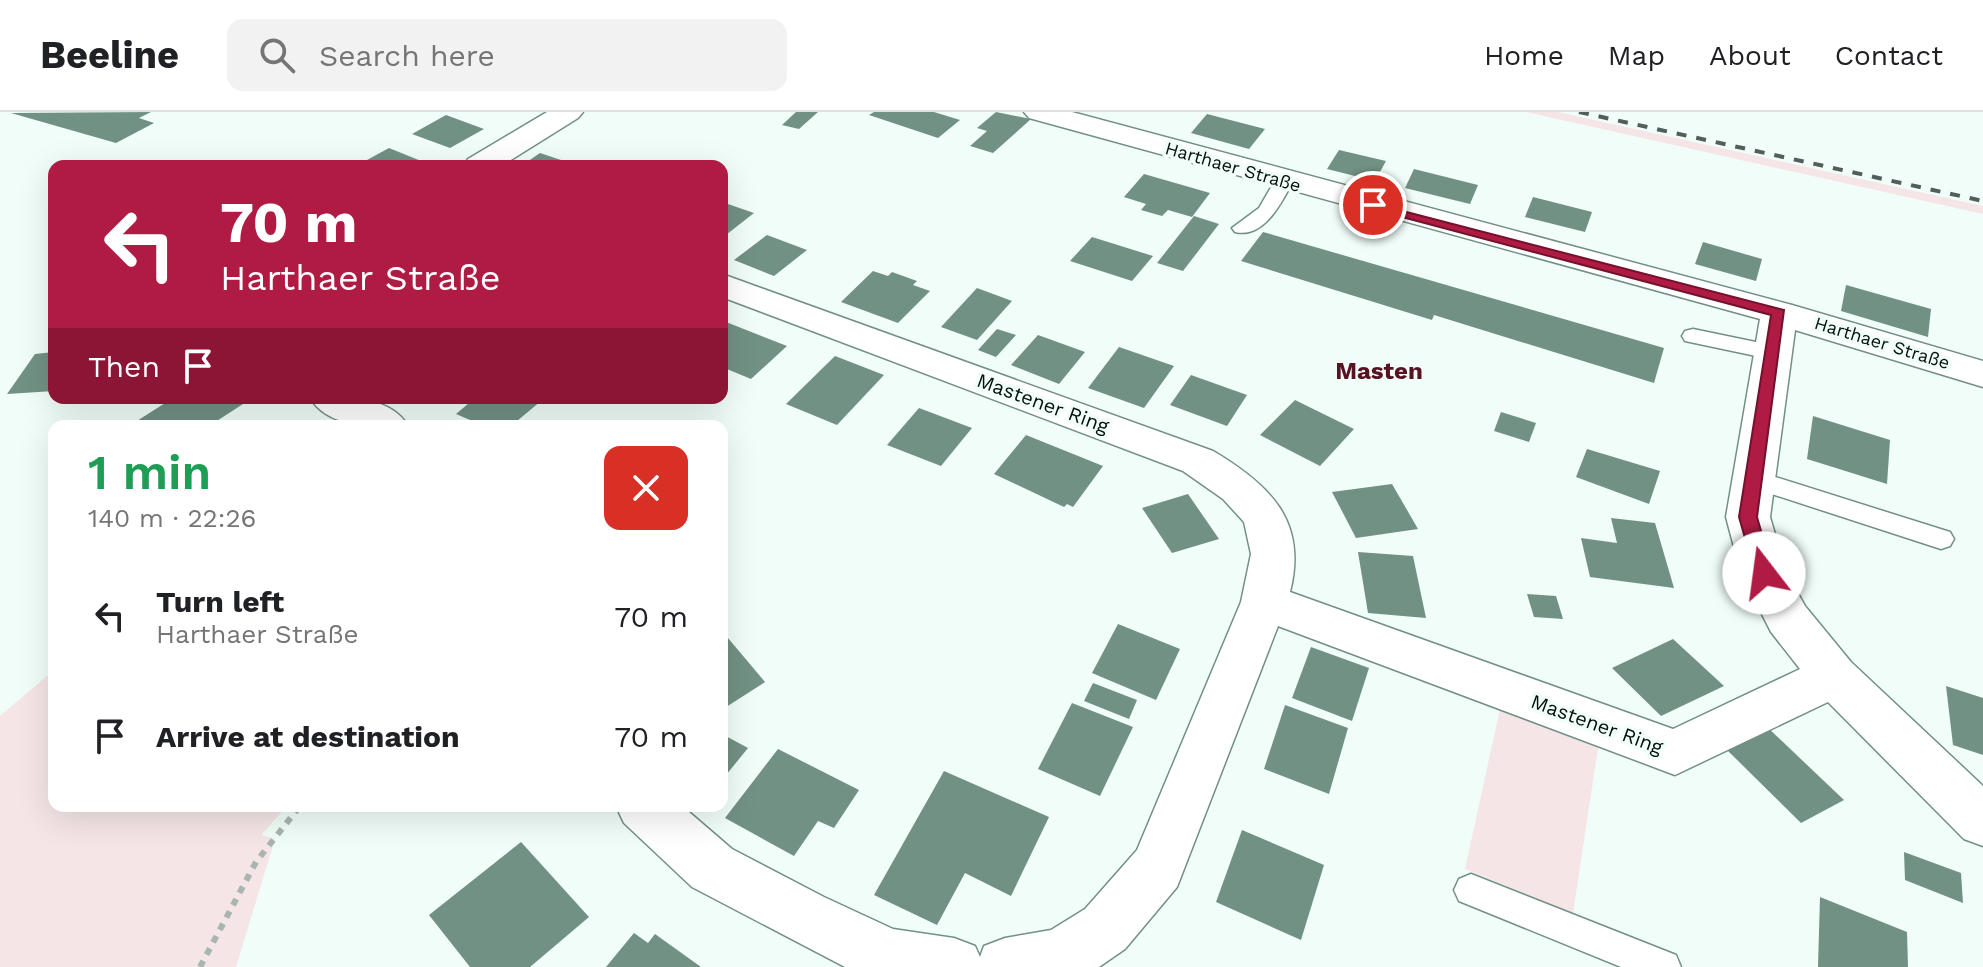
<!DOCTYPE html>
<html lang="en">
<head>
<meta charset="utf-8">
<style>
  body { margin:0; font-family:"Work Sans",sans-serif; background:#f2f2f2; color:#202124; height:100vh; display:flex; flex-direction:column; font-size:30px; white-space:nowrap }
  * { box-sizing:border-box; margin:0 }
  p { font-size:26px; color:#757577 }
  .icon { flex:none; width:44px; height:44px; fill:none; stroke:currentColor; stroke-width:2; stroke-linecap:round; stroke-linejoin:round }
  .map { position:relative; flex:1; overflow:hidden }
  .details { position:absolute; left:48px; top:308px; width:680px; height:392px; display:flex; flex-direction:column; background:#fff; border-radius:16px; box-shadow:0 8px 32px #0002 }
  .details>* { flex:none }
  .top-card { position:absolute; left:48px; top:48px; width:680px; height:244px; border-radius:16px; box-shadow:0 8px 32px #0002; background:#af1b43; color:#fff; overflow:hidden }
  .pin { position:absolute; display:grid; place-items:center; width:68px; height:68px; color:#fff; margin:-34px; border:4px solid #fff; border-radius:50%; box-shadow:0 2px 8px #0007 }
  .me { position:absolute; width:88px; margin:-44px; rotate:345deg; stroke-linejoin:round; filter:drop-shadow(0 0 6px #0008) }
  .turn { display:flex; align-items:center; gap:28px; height:168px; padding:0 40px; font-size:36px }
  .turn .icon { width:104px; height:104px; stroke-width:2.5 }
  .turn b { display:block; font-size:56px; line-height:68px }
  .then { display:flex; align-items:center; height:76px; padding:0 40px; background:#0003; gap:16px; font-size:30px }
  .round { display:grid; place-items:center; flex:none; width:84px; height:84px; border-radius:16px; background:#f2f2f2 }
  .headline { display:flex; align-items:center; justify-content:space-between; height:136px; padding:0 40px }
  h1 { font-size:48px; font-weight:600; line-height:60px; color:#1e9e55 }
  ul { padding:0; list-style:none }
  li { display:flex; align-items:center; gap:24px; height:120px; padding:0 40px }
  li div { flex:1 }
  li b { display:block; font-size:30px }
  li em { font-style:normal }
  header { display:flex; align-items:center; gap:48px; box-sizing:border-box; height:112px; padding:0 40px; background:#fff; border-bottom:2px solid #e0e0e0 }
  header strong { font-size:38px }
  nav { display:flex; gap:44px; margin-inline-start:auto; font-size:28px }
  .search { width:560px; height:72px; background:#f2f2f2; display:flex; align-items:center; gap:20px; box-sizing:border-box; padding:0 28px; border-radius:16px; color:#757577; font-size:30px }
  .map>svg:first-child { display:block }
  .green { fill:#f5e5e6 }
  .building { fill:#729185 }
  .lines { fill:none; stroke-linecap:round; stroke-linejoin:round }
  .lane-casing { stroke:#729084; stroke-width:3 }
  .street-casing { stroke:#729084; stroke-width:3 }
  .path { stroke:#a8b5b0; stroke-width:6; stroke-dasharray:7 7; stroke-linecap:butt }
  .lane { fill:#fff; fill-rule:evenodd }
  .street { fill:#fff; fill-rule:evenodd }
  .rail { stroke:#525e5a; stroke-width:4; stroke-dasharray:10 10; stroke-linecap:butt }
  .route { fill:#af1b43; stroke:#72122c; stroke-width:2 }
  .labels { text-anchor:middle; stroke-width:7; stroke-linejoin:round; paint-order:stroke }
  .far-street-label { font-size:18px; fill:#06110d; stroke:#f0fdf8 }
  .street-label { font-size:20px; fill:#06110d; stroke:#f0fdf8 }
  .quarter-label { font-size:24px; font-weight:bold; fill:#581322; stroke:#f0fdf8 }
</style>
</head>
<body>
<header>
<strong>Beeline</strong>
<div class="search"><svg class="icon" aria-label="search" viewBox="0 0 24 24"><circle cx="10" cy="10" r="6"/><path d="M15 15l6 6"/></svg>Search here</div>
<nav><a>Home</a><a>Map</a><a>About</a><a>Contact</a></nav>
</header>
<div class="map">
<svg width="1983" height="855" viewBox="0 0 1983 855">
  <rect width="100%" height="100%" fill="#f0fdf8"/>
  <g class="green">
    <path d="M1526 0H1558L1983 94V102Z"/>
    <path d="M54 558V694H287L261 723 275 727 236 855H0V604Z"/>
    <path d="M1502 588 1600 623 1573 801 1465 757Z"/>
  </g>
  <g class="building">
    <path d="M151 0 139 6 154 11 116 31 11 1Z"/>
    <path d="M796 0H818L799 17 782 13Z"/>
    <path d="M874 0H934L960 8 938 26 869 3Z"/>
    <path d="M996 0 1031 7 993 41 970 34 987 19 977 16Z"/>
    <path d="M1207 2 1265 17 1249 37 1191 21Z"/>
    <path d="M446 3 484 17 450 36 412 22Z"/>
    <path d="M389 36 426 51 419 54H356Z"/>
    <path d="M1339 38 1386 49 1375 69 1327 57Z"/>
    <path d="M540 41 576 53V54H521Z"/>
    <path d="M1414 57 1478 73 1470 92 1405 76Z"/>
    <path d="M1144 62 1210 81 1192 105 1168 98 1162 104 1141 98 1146 92 1124 85Z"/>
    <path d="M1533 85 1592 100 1585 120 1525 105Z"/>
    <path d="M722 90 754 101 722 126Z"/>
    <path d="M1194 104 1219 112 1183 159 1157 151Z"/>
    <path d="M1263 120 1664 236 1654 271 1434 203 1432 208 1241 149Z"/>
    <path d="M767 123 807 138 774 164 734 148Z"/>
    <path d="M1092 125 1153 144 1132 169 1070 149Z"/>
    <path d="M1703 130 1762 147 1756 169 1695 152Z"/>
    <path d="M873 159 888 164 892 160 917 169 913 173 930 179 898 211 841 190Z"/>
    <path d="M1846 173 1931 197 1928 225 1841 199Z"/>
    <path d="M977 176 1012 189 977 228 941 215Z"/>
    <path d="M726 210 787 234 751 267 722 255V213Z"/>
    <path d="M997 217 1016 223 996 245 978 238Z"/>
    <path d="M1038 223 1085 240 1059 272 1011 253Z"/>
    <path d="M1119 235 1174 254 1144 296 1088 276Z"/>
    <path d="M54 240V279L7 282 35 242Z"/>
    <path d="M835 244 884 263 837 313 786 292Z"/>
    <path d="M1191 263 1247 283 1227 314 1170 293Z"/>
    <path d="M173 286H232L243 292 209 314H129Z"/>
    <path d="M475 286H535L541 289 511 314H484L456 302Z"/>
    <path d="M1295 288 1354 317 1320 354 1260 323Z"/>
    <path d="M919 296 972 316 941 354 887 333Z"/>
    <path d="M1501 300 1536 311 1529 330 1494 319Z"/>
    <path d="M1813 304 1890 328 1887 372 1807 347Z"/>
    <path d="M1026 323 1103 354 1073 395 1067 392 1064 395 994 362Z"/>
    <path d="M1587 337 1660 359 1649 392 1576 365Z"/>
    <path d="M1392 372 1418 417 1356 426 1332 380Z"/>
    <path d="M1188 382 1219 427 1172 441 1142 396Z"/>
    <path d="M1611 406 1655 411 1674 476 1590 465 1581 426 1617 431Z"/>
    <path d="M1358 440 1413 444 1426 506 1368 501Z"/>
    <path d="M1527 482 1556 484 1563 507 1534 505Z"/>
    <path d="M1118 512 1180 537 1156 588 1092 561Z"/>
    <path d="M722 519 765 570 723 597 726 602 722 604Z"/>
    <path d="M1673 527 1724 574 1661 604 1612 556Z"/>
    <path d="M1311 535 1369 556 1352 609 1292 586Z"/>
    <path d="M1093 571 1137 588 1129 607 1084 589Z"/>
    <path d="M1946 574 1983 586V643L1953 633Z"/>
    <path d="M1072 591 1133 615 1100 684 1038 657Z"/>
    <path d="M1285 593 1348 616 1329 682 1264 657Z"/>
    <path d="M1765 613 1844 688 1801 711 1723 634Z"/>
    <path d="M722 622 748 636 722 668Z"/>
    <path d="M778 637 859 678 834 716 818 709 794 744 725 706Z"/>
    <path d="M944 659 1049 705 1011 784 965 761 937 813 874 783Z"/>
    <path d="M1242 718 1324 753 1301 828 1216 790Z"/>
    <path d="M521 730 589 805 530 855H470L429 803Z"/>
    <path d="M1904 740 1961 761 1963 791 1905 768Z"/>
    <path d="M1820 785 1907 820 1908 855H1818Z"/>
    <path d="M634 821 648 831 655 822 701 855H606Z"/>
  </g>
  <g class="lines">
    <defs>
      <g id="lane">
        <path d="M1284 63 1293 69C1282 90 1264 127 1235 120L1232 116 1259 96 1277 65Z"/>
        <path d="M1693 217 1775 234 1786 241 1775 248 1685 229 1682 224 1685 219Z"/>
        <path d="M1753 358 1950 420 1954 427 1950 434 1941 437 1744 373 1741 367 1744 361Z"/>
        <path d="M1471 762 1676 843 1681 855H1621L1459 789 1454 778 1459 767Z"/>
      </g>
      <g id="street">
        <path d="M547 0H583L578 6 501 54H464L468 47Z"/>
        <path d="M1024 0H1072L1792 193 1983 249V275L1795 218 1770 405 1786 460 1805 494 1851 550 1983 674V734L1964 727 1828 590 1675 663 1278 514 1177 775 1125 837 1099 855H845L692 775 624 711 616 694H682L732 737 824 785 893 817 954 826 975 834 980 845 984 834 1005 826 1051 818 1085 797 1137 738 1241 490 1251 442 1244 410 1223 387 1183 359 722 185V162L1213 339C1270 373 1308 409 1290 480L1673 617 1800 557 1771 520 1741 461 1726 405 1760 207 1029 6Z"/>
        <path d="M310 286C343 286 389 282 408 314 375 314 330 318 310 286Z"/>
      </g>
    </defs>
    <use href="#lane" class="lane-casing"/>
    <use href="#street" class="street-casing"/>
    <path class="path" d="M200 855 256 750 300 694"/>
    <use href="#lane" class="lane"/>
    <use href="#street" class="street"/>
    <path class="rail" d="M1579 0 1983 89"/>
  </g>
  <path class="route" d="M1368 90 1784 198 1757 405 1773 461 1771 467H1757L1755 461 1739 405 1771 203 1368 96Z"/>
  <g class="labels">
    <g class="far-street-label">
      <text transform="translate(1233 55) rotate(16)" y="6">Harthaer Straße</text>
      <text transform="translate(1882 231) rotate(17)" y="6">Harthaer Straße</text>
    </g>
    <g class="street-label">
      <text transform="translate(1043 291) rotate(20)" y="7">Mastener Ring</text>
      <text transform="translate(1597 612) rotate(20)" y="7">Mastener Ring</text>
    </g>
    <g class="quarter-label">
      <text x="1379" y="267">Masten</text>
    </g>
  </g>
</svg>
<div class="pin" style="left:1373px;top:93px;background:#d93025"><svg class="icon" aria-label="arrive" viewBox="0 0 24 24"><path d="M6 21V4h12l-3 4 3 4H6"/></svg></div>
<svg class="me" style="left:1764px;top:461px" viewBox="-20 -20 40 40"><circle r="19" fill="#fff"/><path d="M0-13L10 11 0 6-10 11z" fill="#af1b43"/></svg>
<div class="top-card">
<div class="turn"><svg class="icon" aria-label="left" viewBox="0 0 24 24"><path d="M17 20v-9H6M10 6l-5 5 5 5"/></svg><div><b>70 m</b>Harthaer Straße</div></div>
<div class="then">Then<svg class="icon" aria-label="arrive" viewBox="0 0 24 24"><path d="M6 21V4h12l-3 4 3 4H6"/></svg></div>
</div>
<section class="details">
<div class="headline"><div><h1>1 min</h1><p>140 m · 22:26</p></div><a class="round" style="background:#d93025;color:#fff"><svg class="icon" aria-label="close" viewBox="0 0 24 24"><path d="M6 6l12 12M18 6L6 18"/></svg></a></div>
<ul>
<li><svg class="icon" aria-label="left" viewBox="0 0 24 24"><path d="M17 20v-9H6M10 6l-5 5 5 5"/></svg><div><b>Turn left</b><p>Harthaer Straße</p></div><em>70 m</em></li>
<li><svg class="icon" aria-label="arrive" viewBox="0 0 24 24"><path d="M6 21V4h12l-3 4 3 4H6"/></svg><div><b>Arrive at destination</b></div><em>70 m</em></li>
</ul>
</section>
</div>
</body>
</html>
